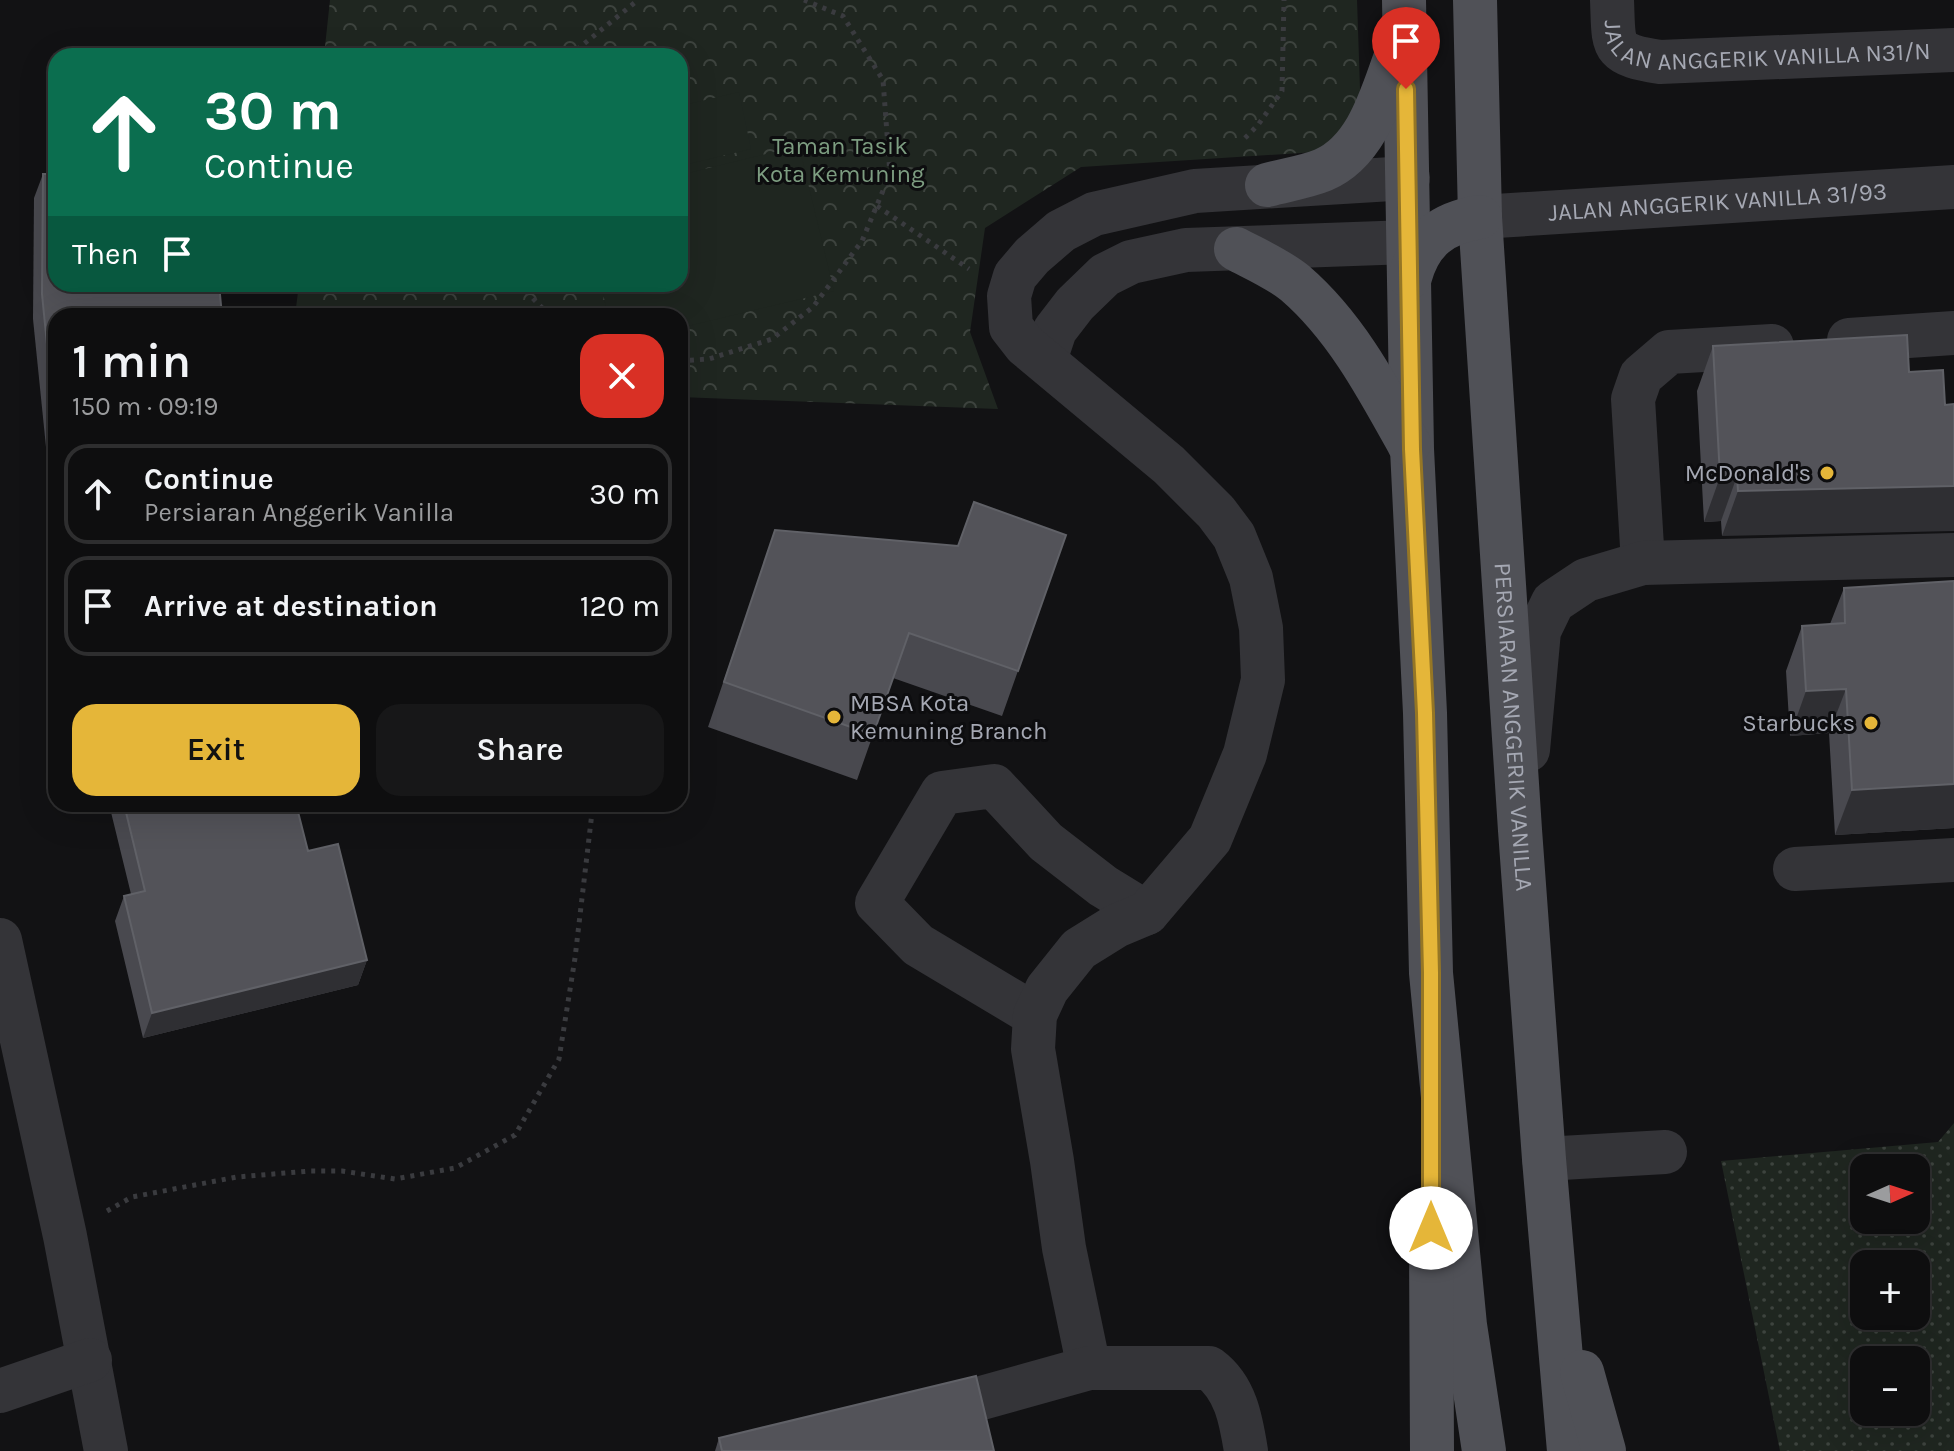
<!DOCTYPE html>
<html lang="en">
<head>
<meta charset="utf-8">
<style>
  body { margin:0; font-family:Karla,sans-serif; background:#171718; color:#f1f3f6; height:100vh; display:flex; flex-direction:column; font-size:30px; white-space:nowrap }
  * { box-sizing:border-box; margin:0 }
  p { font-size:26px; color:#9b9c9e }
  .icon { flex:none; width:44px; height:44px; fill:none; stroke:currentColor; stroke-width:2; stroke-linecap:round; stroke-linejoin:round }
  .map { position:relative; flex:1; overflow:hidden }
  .sheet { position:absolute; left:48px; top:308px; width:640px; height:504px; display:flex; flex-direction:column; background:#0e0e0f; border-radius:24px; box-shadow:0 8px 32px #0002,0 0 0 2px #2e2e2f }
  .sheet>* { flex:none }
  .top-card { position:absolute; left:48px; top:48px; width:640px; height:244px; border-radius:24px; box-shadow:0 8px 32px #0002,0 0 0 2px #2e2e2f; background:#0b6e4f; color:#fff; overflow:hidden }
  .needle { width:52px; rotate:87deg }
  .controls { position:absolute; left:1850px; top:1154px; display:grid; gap:16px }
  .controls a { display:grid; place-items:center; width:80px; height:80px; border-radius:16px; background:#0e0e0f; box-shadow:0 8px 32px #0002,0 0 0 2px #2e2e2f; font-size:40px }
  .pin { position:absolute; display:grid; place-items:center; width:68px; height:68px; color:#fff; margin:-82px -34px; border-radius:50% 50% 50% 0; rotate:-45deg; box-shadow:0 0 8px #0007 }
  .pin .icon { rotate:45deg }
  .me { position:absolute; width:88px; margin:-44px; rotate:0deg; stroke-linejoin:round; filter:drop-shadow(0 0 6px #0008) }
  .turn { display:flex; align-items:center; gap:28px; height:168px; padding:0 24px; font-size:36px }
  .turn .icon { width:104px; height:104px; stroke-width:2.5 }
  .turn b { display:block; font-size:56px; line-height:68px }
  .then { display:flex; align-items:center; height:76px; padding:0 24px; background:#0003; gap:16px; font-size:30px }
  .round { display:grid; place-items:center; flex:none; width:84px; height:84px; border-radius:24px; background:#171718 }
  .headline { display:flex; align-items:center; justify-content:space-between; height:136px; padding:0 24px }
  h1 { font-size:48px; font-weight:600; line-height:60px }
  .cta { display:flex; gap:16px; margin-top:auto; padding:16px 24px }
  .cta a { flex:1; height:92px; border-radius:24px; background:#e5b639; color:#111; font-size:32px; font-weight:600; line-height:92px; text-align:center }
  .cta a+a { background:#171718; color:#f1f3f6 }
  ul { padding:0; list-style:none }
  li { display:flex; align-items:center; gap:24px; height:100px; margin:0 16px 12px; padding:0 8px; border:4px solid #2e2e2f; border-radius:24px }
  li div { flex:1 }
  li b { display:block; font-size:30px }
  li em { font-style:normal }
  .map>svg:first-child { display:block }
  .grass { fill:url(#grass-dots); fill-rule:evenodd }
  .park { fill:url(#park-crowns) }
  .pitch { fill:#1f2620 }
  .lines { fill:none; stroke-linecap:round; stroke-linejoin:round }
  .path { stroke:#3a3b3f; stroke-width:5; stroke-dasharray:4 6; stroke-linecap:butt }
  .minor { stroke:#343438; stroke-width:44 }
  .major { stroke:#505157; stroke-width:44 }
  .wall { fill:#49494f }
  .shaded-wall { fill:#2f2f33 }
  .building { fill:#535359; stroke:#606167; stroke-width:2 }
  .route-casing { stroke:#957625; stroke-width:20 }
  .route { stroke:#e5b639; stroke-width:14 }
  .poi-dot { fill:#e5b639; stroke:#0d0d0f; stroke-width:3 }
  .labels { text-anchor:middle; stroke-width:6; stroke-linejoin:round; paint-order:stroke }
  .street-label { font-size:24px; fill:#a5a8b3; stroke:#0d0d0f }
  .park-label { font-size:24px; fill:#7d9d81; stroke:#0d0d0f }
  .poi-label { font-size:24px; fill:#a5a8b3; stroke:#0d0d0f; text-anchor:end }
</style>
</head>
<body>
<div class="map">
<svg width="1954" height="1451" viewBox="0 0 1954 1451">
  <defs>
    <pattern id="grass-dots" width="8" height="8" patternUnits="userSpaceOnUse" patternTransform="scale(2)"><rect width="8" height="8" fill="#1f2620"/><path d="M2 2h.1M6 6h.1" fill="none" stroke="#3d433e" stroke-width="1.8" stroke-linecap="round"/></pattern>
    <pattern id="park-crowns" width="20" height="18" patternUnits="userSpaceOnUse" patternTransform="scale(2)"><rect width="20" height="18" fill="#1f2620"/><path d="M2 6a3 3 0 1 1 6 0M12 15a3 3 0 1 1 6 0" fill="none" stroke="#3d433e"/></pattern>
  </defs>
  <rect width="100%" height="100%" fill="#121214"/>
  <path class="grass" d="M1954 1123V1451H1780L1721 1161 1938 1142ZM1864 1168H1916V1220H1864ZM1864 1264H1916V1316H1864ZM1864 1360H1916V1412H1864Z"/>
  <path class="park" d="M330 0H1357L1362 149 1081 167 985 228 970 332 998 409 680 397V316H295L299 284H680V56H324Z"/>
  <g class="pitch">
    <path d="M739 92 751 149 680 166V106Z"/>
    <path d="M799 146 834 291 680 328V316H608L601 284H680V175Z"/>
  </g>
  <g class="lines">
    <g class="path">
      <path d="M569 56 638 0"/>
      <path d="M1245 138 1258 125 1282 91 1284 0"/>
      <path d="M877 206 969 269"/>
      <path d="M519 284 550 316"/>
      <path d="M680 361 709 359 772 339 813 307 862 241 890 174 883 80 843 16 804 0"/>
      <path d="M107 1211 132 1197 237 1177 310 1171H342L395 1179 455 1168 515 1135 559 1059 575 958 593 804"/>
    </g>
    <g class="minor">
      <path id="s1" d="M1612 0C1614 48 1609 54 1660 62L1954 50"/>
      <path id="s2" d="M1480 217 1954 187"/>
      <path d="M1849 340 1954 333"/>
      <path d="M1045 360 1055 330 1075 304 1105 275 1131 262 1186 250 1409 242"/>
      <path d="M1643 563 1633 399 1641 376 1669 352 1772 346"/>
      <path d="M1528 750 1539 631 1553 602 1586 580 1643 563 1954 555"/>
      <path d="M1795 869 1954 860"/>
      <path d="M0 940 65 1236 106 1451"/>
      <path d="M1035 1015 918 945 877 903 942 793 994 786 1046 842 1103 886 1147 913"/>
      <path d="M1544 1159 1665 1152"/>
      <path d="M1089 1368 1064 1248 1052 1161 1033 1049 1035 1015 1047 989 1079 949 1116 926 1147 913 1210 839 1245 754 1263 680 1261 628 1251 578 1234 536 1216 512 1169 465 1025 345 1011 327 1009 296 1015 276 1032 256 1061 231 1094 214 1195 191 1408 178"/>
      <path d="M0 1391 90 1360"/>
      <path d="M924 1414 1089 1368H1209C1236 1388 1241 1420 1246 1451"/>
    </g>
    <g class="major">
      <path d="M1404 0 1412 449 1425 713 1431 973 1465 1325 1484 1451"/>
      <path id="s3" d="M1475 0 1480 217 1520 830 1544 1159 1569 1451"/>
      <path d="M1267 185C1285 180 1306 177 1323 170 1367 151 1381 97 1396 56"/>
      <path d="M1236 249C1255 259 1278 269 1295 283 1345 326 1377 386 1409 444"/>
      <path d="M1410 277C1420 240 1442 223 1480 217"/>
      <path d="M1431 1245 1432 1451"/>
      <path d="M1582 1372 1604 1451"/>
    </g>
  </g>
  <g class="wall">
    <path d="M43 174 56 316V515L53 516 33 319 34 198Z"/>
    <path d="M1907 335 1722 536 1721 521 1704 522 1697 391 1713 346Z"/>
    <path d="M974 502 1066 535 1002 716 893 678 857 780 708 727 775 530 958 546Z"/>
    <path d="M1954 581V828L1835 835 1829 733 1790 736 1786 671 1802 626 1830 624 1844 588Z"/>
    <path d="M109 804H296L308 851 367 960 358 985 143 1038 115 921 124 896 131 894Z"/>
    <path d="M719 1438 994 1451H715Z"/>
  </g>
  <g class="shaded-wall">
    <path d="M1737 476 1721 521 1704 522 1720 477Z"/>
    <path d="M1954 486V531L1722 536 1738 491Z"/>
    <path d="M1846 689 1829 733 1790 736 1806 691Z"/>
    <path d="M1954 784V828L1835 835 1852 790Z"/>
    <path d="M367 960 358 985 143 1038 152 1013Z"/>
  </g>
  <g class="building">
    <path d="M43 174H56V284H219L222 316H56V435L42 294Z"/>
    <path d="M1907 335 1909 372 1943 370 1945 405 1954 404V486L1738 491 1737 476 1720 477 1713 346Z"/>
    <path d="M974 502 1066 535 1018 671 909 633 873 735 724 682 775 530 958 546Z"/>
    <path d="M1954 581V784L1852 790 1846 689 1806 691 1802 626 1845 623 1844 588Z"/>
    <path d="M124 804H296L308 851 338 844 367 960 152 1013 124 896 145 891Z"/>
    <path d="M976 1376 994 1451H722L719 1438Z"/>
  </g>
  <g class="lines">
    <defs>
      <path id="route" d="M1406 89 1412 449 1425 713 1431 973V1228"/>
    </defs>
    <use href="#route" class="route-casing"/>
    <use href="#route" class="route"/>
  </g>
  <g class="poi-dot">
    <circle cx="1827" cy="473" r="8"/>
    <circle cx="834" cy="717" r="8"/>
    <circle cx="1871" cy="723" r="8"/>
  </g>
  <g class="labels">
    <g class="street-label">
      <text dy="8" stroke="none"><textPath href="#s1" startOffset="192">JALAN ANGGERIK VANILLA N31/N</textPath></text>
      <text dy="8" stroke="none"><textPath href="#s2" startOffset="238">JALAN ANGGERIK VANILLA 31/93</textPath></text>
      <text dy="8" stroke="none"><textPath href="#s3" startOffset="728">PERSIARAN ANGGERIK VANILLA</textPath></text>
    </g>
    <g class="park-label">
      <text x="840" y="154">Taman Tasik<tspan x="840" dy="28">Kota Kemuning</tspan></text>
    </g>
    <g class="poi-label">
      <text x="1811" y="481">McDonald's</text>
      <text x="850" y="711" text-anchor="start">MBSA Kota<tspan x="850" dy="28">Kemuning Branch</tspan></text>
      <text x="1855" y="731">Starbucks</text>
    </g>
  </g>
</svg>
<div class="controls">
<a><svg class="needle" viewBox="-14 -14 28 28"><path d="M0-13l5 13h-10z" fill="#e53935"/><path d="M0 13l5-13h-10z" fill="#9b9c9e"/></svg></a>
<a>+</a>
<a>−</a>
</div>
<div class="pin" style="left:1406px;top:89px;background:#d93025"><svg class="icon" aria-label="arrive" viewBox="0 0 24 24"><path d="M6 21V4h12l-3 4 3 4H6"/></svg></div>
<svg class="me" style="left:1431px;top:1228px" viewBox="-20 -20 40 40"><circle r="19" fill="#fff"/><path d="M0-13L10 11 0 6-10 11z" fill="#e5b639"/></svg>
<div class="top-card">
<div class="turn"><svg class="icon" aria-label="ahead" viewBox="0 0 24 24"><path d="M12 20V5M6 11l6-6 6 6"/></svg><div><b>30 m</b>Continue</div></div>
<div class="then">Then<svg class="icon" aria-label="arrive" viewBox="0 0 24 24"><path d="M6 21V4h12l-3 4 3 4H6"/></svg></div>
</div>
<section class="sheet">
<div class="headline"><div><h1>1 min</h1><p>150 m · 09:19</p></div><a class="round" style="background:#d93025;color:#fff"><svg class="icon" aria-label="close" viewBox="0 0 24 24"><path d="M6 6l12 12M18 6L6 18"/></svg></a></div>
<ul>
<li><svg class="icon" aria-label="ahead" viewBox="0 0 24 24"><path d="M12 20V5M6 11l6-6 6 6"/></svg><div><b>Continue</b><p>Persiaran Anggerik Vanilla</p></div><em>30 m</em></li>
<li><svg class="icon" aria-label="arrive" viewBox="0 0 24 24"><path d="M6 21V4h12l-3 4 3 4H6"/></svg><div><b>Arrive at destination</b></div><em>120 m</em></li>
</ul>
<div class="cta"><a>Exit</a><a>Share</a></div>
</section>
</div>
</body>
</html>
